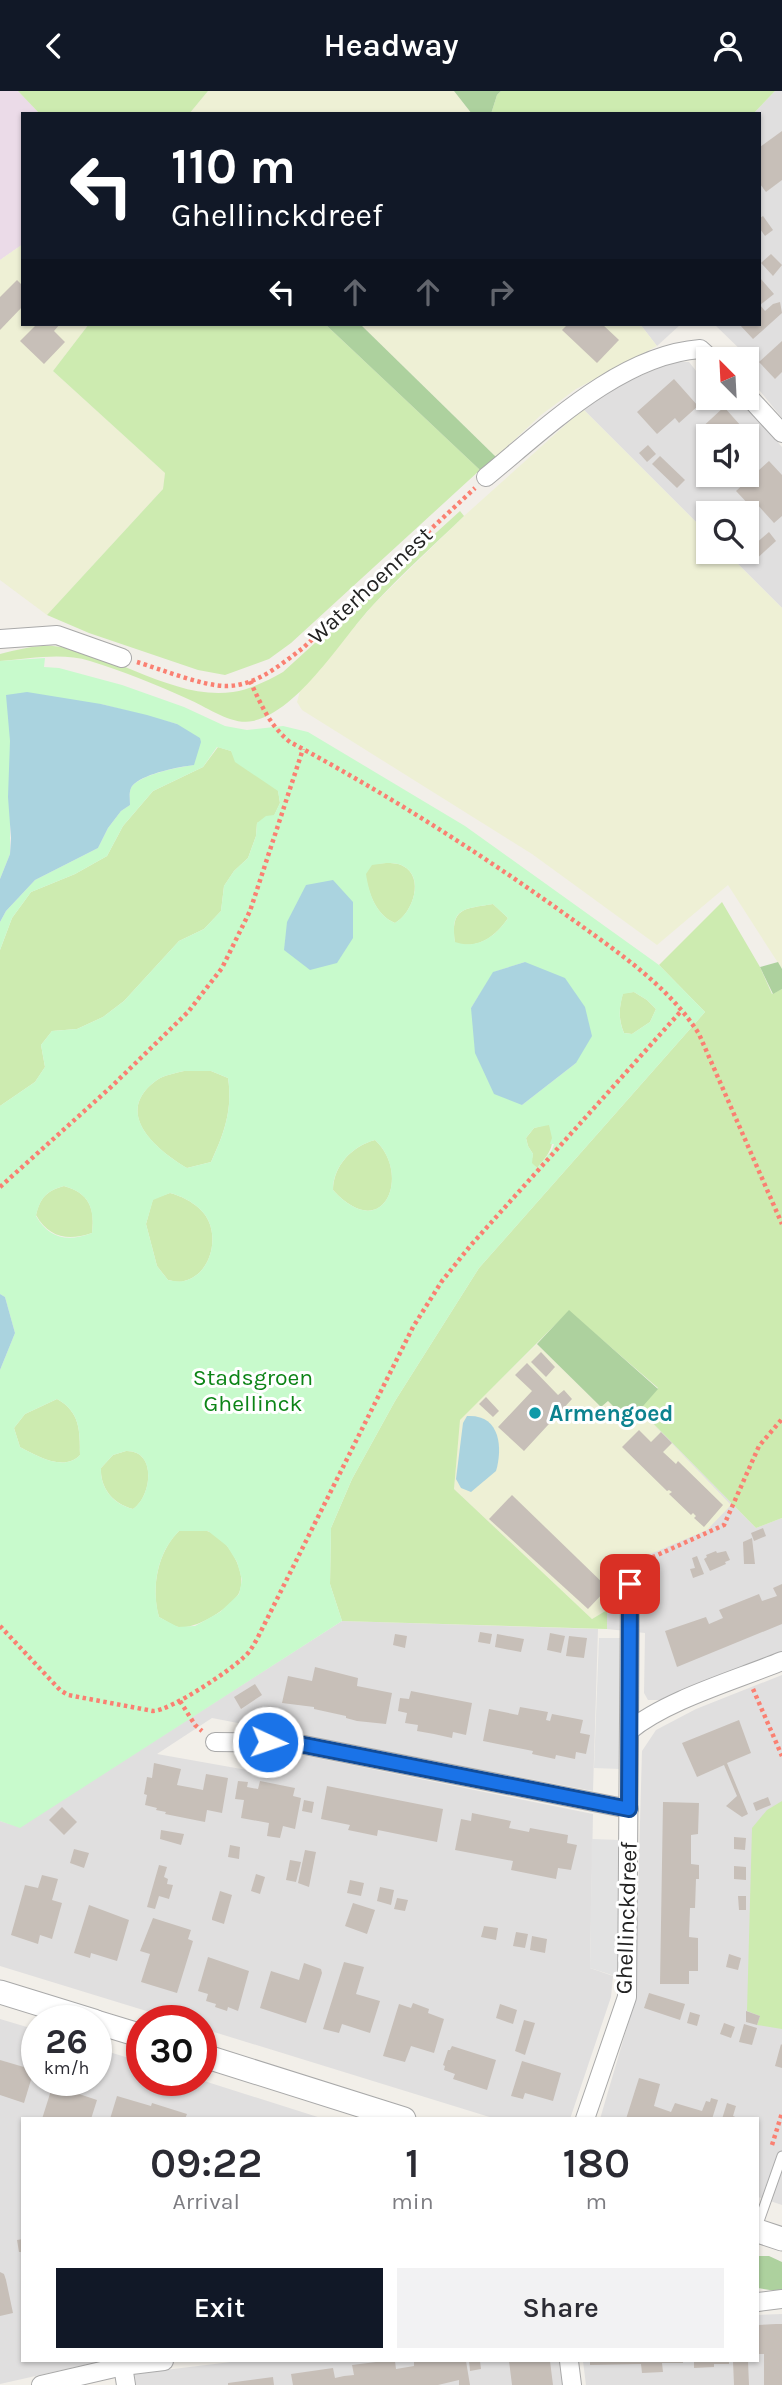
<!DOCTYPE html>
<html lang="en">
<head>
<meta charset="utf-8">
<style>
  body { margin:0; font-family:Karla,sans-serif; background:#f2f2f3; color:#2b2b33; height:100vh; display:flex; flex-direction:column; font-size:26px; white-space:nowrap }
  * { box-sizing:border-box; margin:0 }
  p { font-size:23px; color:#7c7c81 }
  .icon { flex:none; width:38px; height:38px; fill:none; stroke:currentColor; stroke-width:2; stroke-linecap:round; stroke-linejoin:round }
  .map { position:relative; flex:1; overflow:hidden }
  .details { position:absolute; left:21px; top:2026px; width:738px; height:245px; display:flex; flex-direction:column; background:#fff; border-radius:0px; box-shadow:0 2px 5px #0004 }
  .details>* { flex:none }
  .banner { position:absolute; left:21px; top:21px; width:740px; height:214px; border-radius:0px; box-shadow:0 2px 5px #0004; background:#111827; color:#fff; overflow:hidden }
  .needle { width:46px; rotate:336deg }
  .controls { position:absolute; left:696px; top:256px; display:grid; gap:14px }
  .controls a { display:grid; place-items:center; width:63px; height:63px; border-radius:0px; background:#fff; box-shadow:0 2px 5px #0004; font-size:35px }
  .speed { position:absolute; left:21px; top:1914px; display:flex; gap:14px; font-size:35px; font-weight:700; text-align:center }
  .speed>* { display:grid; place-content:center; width:91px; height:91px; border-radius:50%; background:#fff; box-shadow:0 2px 5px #0004; line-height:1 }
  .speed small { font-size:18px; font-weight:400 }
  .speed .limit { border:10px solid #d22; background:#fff; color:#111 }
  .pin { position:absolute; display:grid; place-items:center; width:60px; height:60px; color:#fff; margin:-30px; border-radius:14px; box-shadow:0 4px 10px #0006 }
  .me { position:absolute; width:77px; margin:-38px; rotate:93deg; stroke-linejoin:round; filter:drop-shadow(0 0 5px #0008) }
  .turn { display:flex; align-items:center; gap:24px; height:147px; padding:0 35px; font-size:32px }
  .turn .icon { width:91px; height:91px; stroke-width:2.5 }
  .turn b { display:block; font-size:49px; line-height:60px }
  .lanes { display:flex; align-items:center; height:66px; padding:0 35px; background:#0003; justify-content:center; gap:35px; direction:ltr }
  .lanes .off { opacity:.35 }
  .eta { display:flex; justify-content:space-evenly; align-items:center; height:119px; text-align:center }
  .eta b { font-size:42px; font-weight:600; line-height:49px }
  .button { display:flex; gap:14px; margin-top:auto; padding:14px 35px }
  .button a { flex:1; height:80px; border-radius:0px; background:#111827; color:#fff; font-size:28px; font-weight:600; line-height:80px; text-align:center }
  .button a+a { background:#f2f2f3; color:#2b2b33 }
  header { display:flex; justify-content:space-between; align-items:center; height:91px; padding:0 35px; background:#111827; color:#fff; font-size:32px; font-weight:600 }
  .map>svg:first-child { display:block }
  .residential { fill:#e0dfdf; fill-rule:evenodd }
  .industrial { fill:#ebdbe8 }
  .farmland { fill:#eef0d5 }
  .grass { fill:#cdebb0 }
  .forest { fill:#add19e }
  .park { fill:#c8facc; fill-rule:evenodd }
  .parking { fill:#e2e2e2 }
  .water { fill:#aad3df }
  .building { fill:#c7bfb8 }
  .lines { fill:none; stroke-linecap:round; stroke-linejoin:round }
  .service-casing { stroke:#a9a9a9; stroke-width:11 }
  .minor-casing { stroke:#a9a9a9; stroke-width:20 }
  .tertiary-casing { stroke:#a9a9a9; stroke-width:25 }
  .path { stroke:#fa8072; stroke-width:4.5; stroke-dasharray:3.5 3.5; stroke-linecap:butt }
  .service { stroke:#fff; stroke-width:9 }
  .minor { stroke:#fff; stroke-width:18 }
  .tertiary { stroke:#fff; stroke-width:23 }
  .route-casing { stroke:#114b97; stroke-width:18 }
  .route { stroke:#1a73e8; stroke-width:12 }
  .culture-dot { fill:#0f9aa8; stroke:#fff; stroke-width:2.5 }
  .labels { text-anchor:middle; stroke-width:6; stroke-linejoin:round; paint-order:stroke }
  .street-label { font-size:23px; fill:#222; stroke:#fff }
  .park-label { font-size:23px; fill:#0c8416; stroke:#fff }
  .culture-label { font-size:23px; font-weight:bold; fill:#0d838f; stroke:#fff; text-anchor:start }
</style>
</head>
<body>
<header><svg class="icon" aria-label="back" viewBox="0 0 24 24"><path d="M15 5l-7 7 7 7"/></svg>Headway<svg class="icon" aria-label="person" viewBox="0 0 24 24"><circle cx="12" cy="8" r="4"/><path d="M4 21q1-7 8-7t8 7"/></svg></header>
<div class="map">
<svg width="782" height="2294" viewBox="0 0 782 2294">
  <rect width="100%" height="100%" fill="#f2efe9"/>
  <g class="residential">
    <path d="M775 0H782V327L747 284 749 267 714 233H760V23H753Z"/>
    <path d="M640 233H681L657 255Z"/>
    <path d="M673 271H689L709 296V306H738L782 356V517L725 460H747V422H709V444L583 318 624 292ZM709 345H747V383H709Z"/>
    <path d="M537 1253 601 1316 639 1318 756 1437 782 1427V1560L662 1609H648L644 1602 645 1542 607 1538V1519Z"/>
    <path d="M342 1530 598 1538 593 1700 212 1627 157 1663 247 1679 271 1663 287 1661 593 1723 590 1877 613 1885 611 1906 570 2028H496L201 1937V1930H179L0 1875V1730L20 1736Z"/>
    <path d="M782 1584V2114L758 2106V2028H600L635 1909 642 1660 656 1639 696 1618Z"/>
    <path d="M0 1928 37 1939V1990H96V1957L142 1971V1990L201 1989 324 2028H23V2270H102L0 2293Z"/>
    <path d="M782 2223V2294H586L583 2270H758V2224Z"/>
    <path d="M239 2270H560L564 2294H134L132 2283Z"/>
  </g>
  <path class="industrial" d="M0 0H18L40 23H23V153L0 169Z"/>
  <g class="farmland">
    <path d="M208 0H454L472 23H189Z"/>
    <path d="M23 153V233H89L53 280 165 382 163 398 47 524 0 489V169Z"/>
    <path d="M360 233H640L657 255 576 298 541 324 496 366Z"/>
    <path d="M583 318 709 444V460H725L782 517V878L728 794 657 854 532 763 302 619 297 611 300 600 373 514 464 425Z"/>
    <path d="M537 1253 601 1316 608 1310 629 1330 639 1318 731 1414 707 1439 610 1480 607 1519 592 1528 454 1398 459 1329Z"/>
  </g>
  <g class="grass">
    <path d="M18 0H208L189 23H40Z"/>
    <path d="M501 0H775L753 23H491L497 4Z"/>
    <path d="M89 233H325L480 379 291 552 269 568 225 584 198 579 89 542 47 524 163 398 165 382 53 280Z"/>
    <path d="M460 420 464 425C434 454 402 483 373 514 342 547 299 620 253 630 232 635 207 616 188 608 157 594 123 580 90 570 61 561 29 568 0 570V563C17 559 36 554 53 555 112 560 174 610 233 601 251 598 267 590 283 581Z"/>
    <path d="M218 656 231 660 278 699 280 712 274 725 257 732 256 745 248 767 234 780 224 795 221 820 204 838 179 850 124 910 103 926 77 938 52 940 41 954 45 976 35 991 0 1015V859L12 827 31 801 75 783 107 765 123 735 153 700 203 676Z"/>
    <path d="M386 772C392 772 398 772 403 775 425 786 413 822 395 832 376 824 369 803 365 783L372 773Z"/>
    <path d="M722 811 760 876 772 903 782 898V1427L756 1437 639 1318 658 1297 569 1220 460 1329 454 1398 592 1528 607 1519V1538L342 1530 330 1493 331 1437 352 1388 395 1310 479 1177 705 921 659 874Z"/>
    <path d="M493 813 508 827C496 845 478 859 455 852 450 816 464 818 493 813Z"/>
    <path d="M634 901 647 909 656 918 650 931 632 943 624 942C618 927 619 917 623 902Z"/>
    <path d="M184 980H211L228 987C233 1018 224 1043 211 1071L187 1077C155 1058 112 1021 157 989 164 984 176 982 184 980Z"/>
    <path d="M549 1033C557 1053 550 1062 537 1077L531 1072 533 1063 528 1055 526 1047 534 1037Z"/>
    <path d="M375 1049C412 1083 384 1155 333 1099 333 1075 352 1055 375 1049Z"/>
    <path d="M64 1095C89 1102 95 1117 92 1142 68 1150 49 1147 36 1124 40 1107 46 1100 64 1095Z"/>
    <path d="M170 1102C185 1106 203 1116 209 1131 218 1152 209 1184 184 1190 180 1192 173 1190 168 1189L157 1175 146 1133 153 1108Z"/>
    <path d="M57 1308C80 1321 80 1339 80 1364 64 1381 37 1365 20 1356L14 1337 25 1323Z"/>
    <path d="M126 1360C157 1359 152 1405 133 1418 113 1413 100 1397 101 1377L113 1364Z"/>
    <path d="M179 1440C188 1440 199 1438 207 1440 227 1445 249 1483 239 1502 231 1517 195 1539 179 1536 173 1535 165 1529 159 1526 151 1497 157 1462 179 1440Z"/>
    <path d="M782 1710V1938L757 1934 760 1925 747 1920 752 1737 767 1719Z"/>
  </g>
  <g class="forest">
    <path d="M454 0H501L497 4 491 23H472Z"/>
    <path d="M325 233H360L496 366 480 379Z"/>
    <path d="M778 871 782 878V898L773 903 760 876Z"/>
    <path d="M569 1219 658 1298 629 1331 608 1310 601 1316 537 1253Z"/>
    <path d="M758 2165H769L782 2171V2201L758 2197Z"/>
  </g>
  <path class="park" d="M45 567 44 576 59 577 122 594 184 616 225 635 247 639 283 635 308 641 465 735 659 874 705 921 479 1177 395 1310 352 1388 331 1437 330 1493 342 1530 20 1737 0 1730V1279L15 1242 5 1206 0 1203V1015L35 991 45 976 41 954 52 940 77 938 103 926 124 910 179 850 204 838 221 820 224 795 234 780 248 767 256 745 257 732 266 725 274 724 280 712 278 700 235 671 231 660 217 656 203 676 153 700 123 735 107 765 75 783 31 801 12 827 0 859V831L6 820 35 789 98 757 108 737 121 720 130 714C130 707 128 698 134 693 146 683 178 676 194 674L177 633 101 613 10 650V763L0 788V570ZM386 772C392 772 398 772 403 775 425 786 413 822 395 832 376 824 369 803 366 783L372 774ZM493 813 508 827C496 845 478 859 455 851 450 816 464 818 493 813ZM525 871 576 972 522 1014 471 917 494 881ZM634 901 647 909 656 918 650 931 632 943 624 942C618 928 619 917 623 903ZM184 980H211L228 987C233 1018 224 1043 211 1071L187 1077C155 1058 112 1021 157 989 164 984 176 982 184 980ZM549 1034 552 1047 550 1053H554L552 1059 537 1077 532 1072 533 1063 528 1055 526 1047 534 1037ZM375 1049C412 1083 384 1155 333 1099 333 1075 352 1055 375 1049ZM64 1095C89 1102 95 1117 92 1142 68 1151 49 1148 36 1125 40 1107 46 1100 64 1095ZM170 1102C185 1106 203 1116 209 1131 218 1152 209 1184 184 1190 180 1191 173 1190 168 1189L157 1175 146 1133 153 1109ZM57 1308C80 1321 80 1339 80 1364 64 1381 37 1365 20 1356L14 1337 25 1323ZM126 1360C157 1359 152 1405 133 1418 113 1413 100 1397 101 1377L113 1364ZM179 1440H208L227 1455 237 1471 242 1489 239 1503 220 1521 195 1535 178 1536 159 1526C151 1496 157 1462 179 1440Z"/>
  <g class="parking">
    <path d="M599 1547H624L620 1678 594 1677Z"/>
    <path d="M592 1748 620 1749 618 1886 590 1877Z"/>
  </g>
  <g class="water">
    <path d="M27 601 101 613 147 624 177 633 200 647 201 651 194 674C178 676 147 682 134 693 128 698 130 707 130 714L121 720 108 737 98 757 35 789 6 820 0 831V788L10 763 11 747 8 706 10 650 6 604Z"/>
    <path d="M333 789 353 811V847L337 872 310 879 284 859 287 831 306 794Z"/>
    <path d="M525 871 565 887 585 916 592 945 576 972 522 1014 494 1003 475 962 471 917 493 881Z"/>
    <path d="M0 1203 5 1206 15 1242 0 1279Z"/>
    <path d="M467 1325C500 1323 503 1356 496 1380L471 1401 461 1397 456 1388 463 1332Z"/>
  </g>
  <g class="building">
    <path d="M782 40V89L766 101 760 93V56Z"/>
    <path d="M763 125 773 139 765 145 760 138V127Z"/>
    <path d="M771 163 782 174 773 185 761 172Z"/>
    <path d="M760 187 774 203 760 214 765 220 773 213 780 211 782 222 753 248 739 233H760Z"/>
    <path d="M17 189 23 195V215L0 239V206Z"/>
    <path d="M37 233H60L54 240 65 251 44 273 20 250Z"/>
    <path d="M568 233H602L619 249 597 272 562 239Z"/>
    <path d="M782 250V281L775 288 759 271Z"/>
    <path d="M674 288 698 315 679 332 675 327 657 343 637 321Z"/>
    <path d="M724 316 758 354 747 364V345H709V351L698 340Z"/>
    <path d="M648 354 656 363 647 371 639 362Z"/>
    <path d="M660 365 685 389 677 397 652 373Z"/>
    <path d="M769 370 782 384V425L774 432 756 412 751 416 736 400Z"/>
    <path d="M769 441 776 450 754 470 746 461Z"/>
    <path d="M541 1261 555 1276 546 1286 531 1271Z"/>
    <path d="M527 1272 558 1304 564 1299 572 1308 524 1360 498 1336 532 1300 515 1284Z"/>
    <path d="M486 1306 499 1320 493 1326 479 1313Z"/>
    <path d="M639 1339 651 1351 661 1341 672 1352 663 1361 676 1373 678 1370 723 1414 704 1436 694 1427 696 1425 693 1422 691 1424 669 1403 672 1401 669 1399 667 1400 622 1356Z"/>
    <path d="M512 1404 608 1497 588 1518 489 1428Z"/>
    <path d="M763 1437 766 1445 754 1450 751 1442Z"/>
    <path d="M752 1447 755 1473H744L743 1451Z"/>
    <path d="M716 1460 717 1462 726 1460 730 1469 725 1471 726 1473 710 1480 704 1468 707 1466 706 1464Z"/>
    <path d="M697 1465 704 1483 693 1487 690 1478 695 1477 692 1467Z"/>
    <path d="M782 1493V1533L677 1576 665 1540 706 1526 709 1533 723 1527 719 1519 759 1503 762 1510 777 1505 773 1497Z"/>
    <path d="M480 1541 492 1543 490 1553 478 1551Z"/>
    <path d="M550 1542 565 1545 561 1562 547 1559Z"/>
    <path d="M395 1543 407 1545 405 1557 393 1554Z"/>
    <path d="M497 1543 524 1548 521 1561 495 1556Z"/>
    <path d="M569 1545 587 1547 584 1567 566 1565Z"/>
    <path d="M315 1576 358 1587 357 1595 392 1602 386 1633 357 1630 346 1627V1625L314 1618V1616L282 1612 288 1585 312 1590Z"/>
    <path d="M255 1593 262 1604 241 1618 234 1606Z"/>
    <path d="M411 1600 472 1612 466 1644 453 1641 452 1647 434 1643 417 1640 418 1634 405 1632 407 1622 398 1620 400 1607 409 1608Z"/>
    <path d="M520 1616 548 1621 546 1629 550 1630 552 1623 583 1629 580 1642 590 1644 586 1663 576 1661 575 1668 556 1664 555 1668 532 1663 533 1660 483 1650 489 1618 518 1624Z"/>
    <path d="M739 1629 751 1662 727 1672 748 1723 742 1726 726 1715 737 1705 724 1674 697 1686 682 1652Z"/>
    <path d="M154 1672 181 1678 177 1694 193 1697 203 1699 206 1683 228 1687 222 1722 207 1719 205 1731 165 1723 166 1721 156 1719 157 1717 145 1714 147 1704 144 1703 147 1686 152 1687Z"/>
    <path d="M238 1690 248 1691 247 1696 258 1698 260 1690 295 1697 293 1705 301 1707 295 1738 283 1735 280 1747 267 1745 269 1732 241 1727 244 1709 235 1708Z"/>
    <path d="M327 1695 443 1718 437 1751 378 1739 377 1745 348 1739 350 1734 321 1728Z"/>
    <path d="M768 1706 771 1714 756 1720 753 1712Z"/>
    <path d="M304 1709 314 1711 312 1722 302 1720Z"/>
    <path d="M663 1711 699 1712 698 1743 691 1744V1773L699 1774V1788H696L695 1817H690L689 1846 698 1847V1880H689V1893H660Z"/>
    <path d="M62 1716 77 1731 64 1744 49 1729Z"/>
    <path d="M472 1722 511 1730 509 1737 529 1741 530 1737 568 1744 567 1752 577 1754 571 1779 558 1777 556 1788 511 1779 513 1770 455 1759 461 1728 471 1730Z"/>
    <path d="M161 1739 184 1743 181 1754 160 1748Z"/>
    <path d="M734 1746 746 1747 745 1759 734 1758Z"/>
    <path d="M230 1754 240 1756 239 1768 228 1766Z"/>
    <path d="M74 1758 89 1762 84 1777 70 1772Z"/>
    <path d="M305 1759 316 1761 309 1796 298 1792Z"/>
    <path d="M290 1769 301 1771 296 1791 286 1789Z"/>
    <path d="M159 1774 167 1776 164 1786 168 1788 167 1793 173 1794 169 1808 159 1805 155 1818 147 1816Z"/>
    <path d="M734 1775 746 1776V1789L734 1788Z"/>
    <path d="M256 1783 265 1786 260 1803 251 1800Z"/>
    <path d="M42 1784 58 1788 52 1809 62 1812 52 1848 40 1844 38 1853 11 1844 25 1794 38 1797Z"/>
    <path d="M350 1789 364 1792 361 1805 347 1802Z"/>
    <path d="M380 1796 394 1799 391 1814 377 1810Z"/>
    <path d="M220 1800 232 1804 224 1833 212 1829V1827Z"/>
    <path d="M738 1805H746V1819H739Z"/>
    <path d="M397 1807 408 1809 405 1820 394 1818Z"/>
    <path d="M353 1812 375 1819 367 1843 345 1835Z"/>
    <path d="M89 1814 129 1829 117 1870 91 1862 90 1867 74 1862Z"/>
    <path d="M153 1827 191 1839 188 1848 193 1850 177 1902 141 1891 150 1863 140 1860Z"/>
    <path d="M484 1835 498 1837 496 1849 481 1846Z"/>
    <path d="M516 1841 528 1843 525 1857 513 1855Z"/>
    <path d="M532 1845 547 1848 545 1862 530 1859Z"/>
    <path d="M729 1863 741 1867 738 1879 726 1876Z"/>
    <path d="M208 1866 249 1880 238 1920 228 1916 227 1920 215 1916 216 1913 206 1910 208 1903 198 1900Z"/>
    <path d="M344 1871 364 1876 356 1903 380 1910 370 1942 342 1933 339 1942 323 1938Z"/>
    <path d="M304 1872 321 1878 322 1882 306 1932 260 1917 271 1880 299 1889Z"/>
    <path d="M649 1902 685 1913 680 1929 644 1917Z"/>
    <path d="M413 1912 429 1918 428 1922 444 1928 434 1962 411 1955 405 1971 383 1965 399 1913 411 1917Z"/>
    <path d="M500 1913 517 1919 513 1933 496 1927Z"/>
    <path d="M746 1920 760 1925 757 1934 746 1931Z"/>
    <path d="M690 1921 700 1924 697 1935 687 1932Z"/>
    <path d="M524 1929 535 1932 525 1964 515 1960Z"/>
    <path d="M724 1932 735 1936 731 1947 720 1943Z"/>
    <path d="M744 1933 757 1937 752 1954 739 1951Z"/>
    <path d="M781 1953 782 1954V1977L775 1975Z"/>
    <path d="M452 1955 496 1969 487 1999 453 1988 455 1983 444 1979 445 1975 443 1974 448 1959H450Z"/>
    <path d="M0 1969 34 1979 24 2012 0 2004Z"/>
    <path d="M522 1970 561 1982 553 2010 525 2002 523 2008 511 2005Z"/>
    <path d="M639 1987 660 1993 654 2015 671 2021 675 2012 702 2020 706 2010 710 2011 711 2007 718 2009 712 2028H626Z"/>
    <path d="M54 1990 76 1992 73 2001 97 2009 91 2028H42Z"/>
    <path d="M117 2005 151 2015 152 2012 187 2023 185 2028H110Z"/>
    <path d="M727 2012 736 2015 733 2025 740 2028H722Z"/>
    <path d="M23 2148V2161H19L17 2149Z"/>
    <path d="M0 2181 4 2183 6 2189 13 2222 0 2225Z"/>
    <path d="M776 2233H782V2294H764V2263H758V2234Z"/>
    <path d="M384 2270H395L396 2278 414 2275V2270H466L470 2294H459V2289L438 2294H293L291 2283 333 2277 335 2287 344 2285 354 2284 352 2274Z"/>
    <path d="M469 2270H480L481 2278 470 2280Z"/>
    <path d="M509 2270H550L553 2294H512Z"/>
    <path d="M590 2270H683V2272H662L663 2281 642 2282 641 2273 590 2274Z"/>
    <path d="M694 2270H729V2273H714V2276L694 2277Z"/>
    <path d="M733 2270H748L749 2294H734Z"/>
    <path d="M273 2286 274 2294H228V2292Z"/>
  </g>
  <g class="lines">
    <defs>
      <path id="service" d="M758 2133 782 2065"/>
      <g id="minor">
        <path d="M747 304 782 342"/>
        <path d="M486 386C546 337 620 264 700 258L711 268"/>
        <path d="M0 548 57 544 122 567"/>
        <path d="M629 1640C666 1609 736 1589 782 1570"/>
        <path d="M215 1651 294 1652 629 1718"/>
        <path d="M585 2028 627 1906 630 1493"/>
        <path d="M758 2211 782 2208"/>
        <path d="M569 2270 572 2294"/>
        <path d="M123 2275 126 2294"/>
        <path d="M41 2294 123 2275 164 2270"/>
      </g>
      <g id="tertiary">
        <path d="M0 1901 94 1930"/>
        <path d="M96 1931 142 1945"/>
        <path d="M201 1964 404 2028"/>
        <path d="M758 2140 782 2148"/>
      </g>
    </defs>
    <use href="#service" class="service-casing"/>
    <use href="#minor" class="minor-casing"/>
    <use href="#tertiary" class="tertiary-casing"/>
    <g class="path">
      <path d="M137 571C160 578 203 595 226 595 256 595 280 574 303 557L475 397"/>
      <path d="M250 590C261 613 269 634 290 651 387 703 480 762 569 826 616 860 668 894 699 943L782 1133"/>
      <path d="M0 1096 111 996 188 921 222 877 250 820 303 658"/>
      <path d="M633 1475 724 1434 759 1355 782 1328"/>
      <path d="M0 1535 60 1599 68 1604 153 1620C170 1620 231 1579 244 1566 250 1561 253 1555 257 1548L413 1236 442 1190 471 1154 682 919"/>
      <path d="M753 1598 782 1665"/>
      <path d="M180 1610 195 1634 202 1640"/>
      <path d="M772 2054 782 2022"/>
    </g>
    <use href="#service" class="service"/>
    <use href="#minor" class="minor"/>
    <use href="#tertiary" class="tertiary"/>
  </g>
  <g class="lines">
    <defs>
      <path id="route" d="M268 1651 294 1652 629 1718 630 1493"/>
    </defs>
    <use href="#route" class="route-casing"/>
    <use href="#route" class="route"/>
  </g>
  <circle class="culture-dot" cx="535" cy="1322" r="7"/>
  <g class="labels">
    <g class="street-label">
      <text transform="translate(370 494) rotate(-43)" y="8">Waterhoennest</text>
      <text transform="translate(626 1827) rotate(-88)" y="8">Ghellinckdreef</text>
    </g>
    <g class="park-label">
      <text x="253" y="1294">Stadsgroen<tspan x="253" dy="26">Ghellinck</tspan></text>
    </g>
    <g class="culture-label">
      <text x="549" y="1330">Armengoed</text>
    </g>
  </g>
</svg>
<div class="controls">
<a><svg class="needle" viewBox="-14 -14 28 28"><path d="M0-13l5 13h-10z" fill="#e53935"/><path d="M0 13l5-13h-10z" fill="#7c7c81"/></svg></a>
<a><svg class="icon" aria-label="sound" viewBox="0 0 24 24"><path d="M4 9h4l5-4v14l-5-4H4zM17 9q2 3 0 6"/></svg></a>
<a><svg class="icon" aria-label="search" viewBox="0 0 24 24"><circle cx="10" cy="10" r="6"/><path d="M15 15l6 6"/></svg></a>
</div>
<div class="speed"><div>26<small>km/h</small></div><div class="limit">30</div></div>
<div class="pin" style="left:630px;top:1493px;background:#d93025"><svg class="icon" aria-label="arrive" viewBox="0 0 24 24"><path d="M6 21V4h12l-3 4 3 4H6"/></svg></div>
<svg class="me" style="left:268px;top:1651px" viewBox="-20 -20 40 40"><circle r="17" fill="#1a73e8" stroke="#fff" stroke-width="3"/><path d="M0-11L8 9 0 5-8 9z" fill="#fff"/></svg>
<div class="banner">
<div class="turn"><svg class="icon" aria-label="left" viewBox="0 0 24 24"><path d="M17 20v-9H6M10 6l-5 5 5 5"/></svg><div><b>110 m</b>Ghellinckdreef</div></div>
<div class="lanes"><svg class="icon" aria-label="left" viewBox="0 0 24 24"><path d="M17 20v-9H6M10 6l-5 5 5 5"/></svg><svg class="icon off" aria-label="ahead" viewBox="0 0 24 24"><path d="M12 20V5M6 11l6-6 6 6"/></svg><svg class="icon off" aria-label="ahead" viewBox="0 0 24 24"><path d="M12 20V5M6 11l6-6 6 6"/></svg><svg class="icon off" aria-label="right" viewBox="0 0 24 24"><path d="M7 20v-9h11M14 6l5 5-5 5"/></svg></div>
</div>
<section class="details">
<div class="eta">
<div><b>09:22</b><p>Arrival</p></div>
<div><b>1</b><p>min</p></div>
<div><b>180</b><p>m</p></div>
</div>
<div class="button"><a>Exit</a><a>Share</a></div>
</section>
</div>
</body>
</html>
